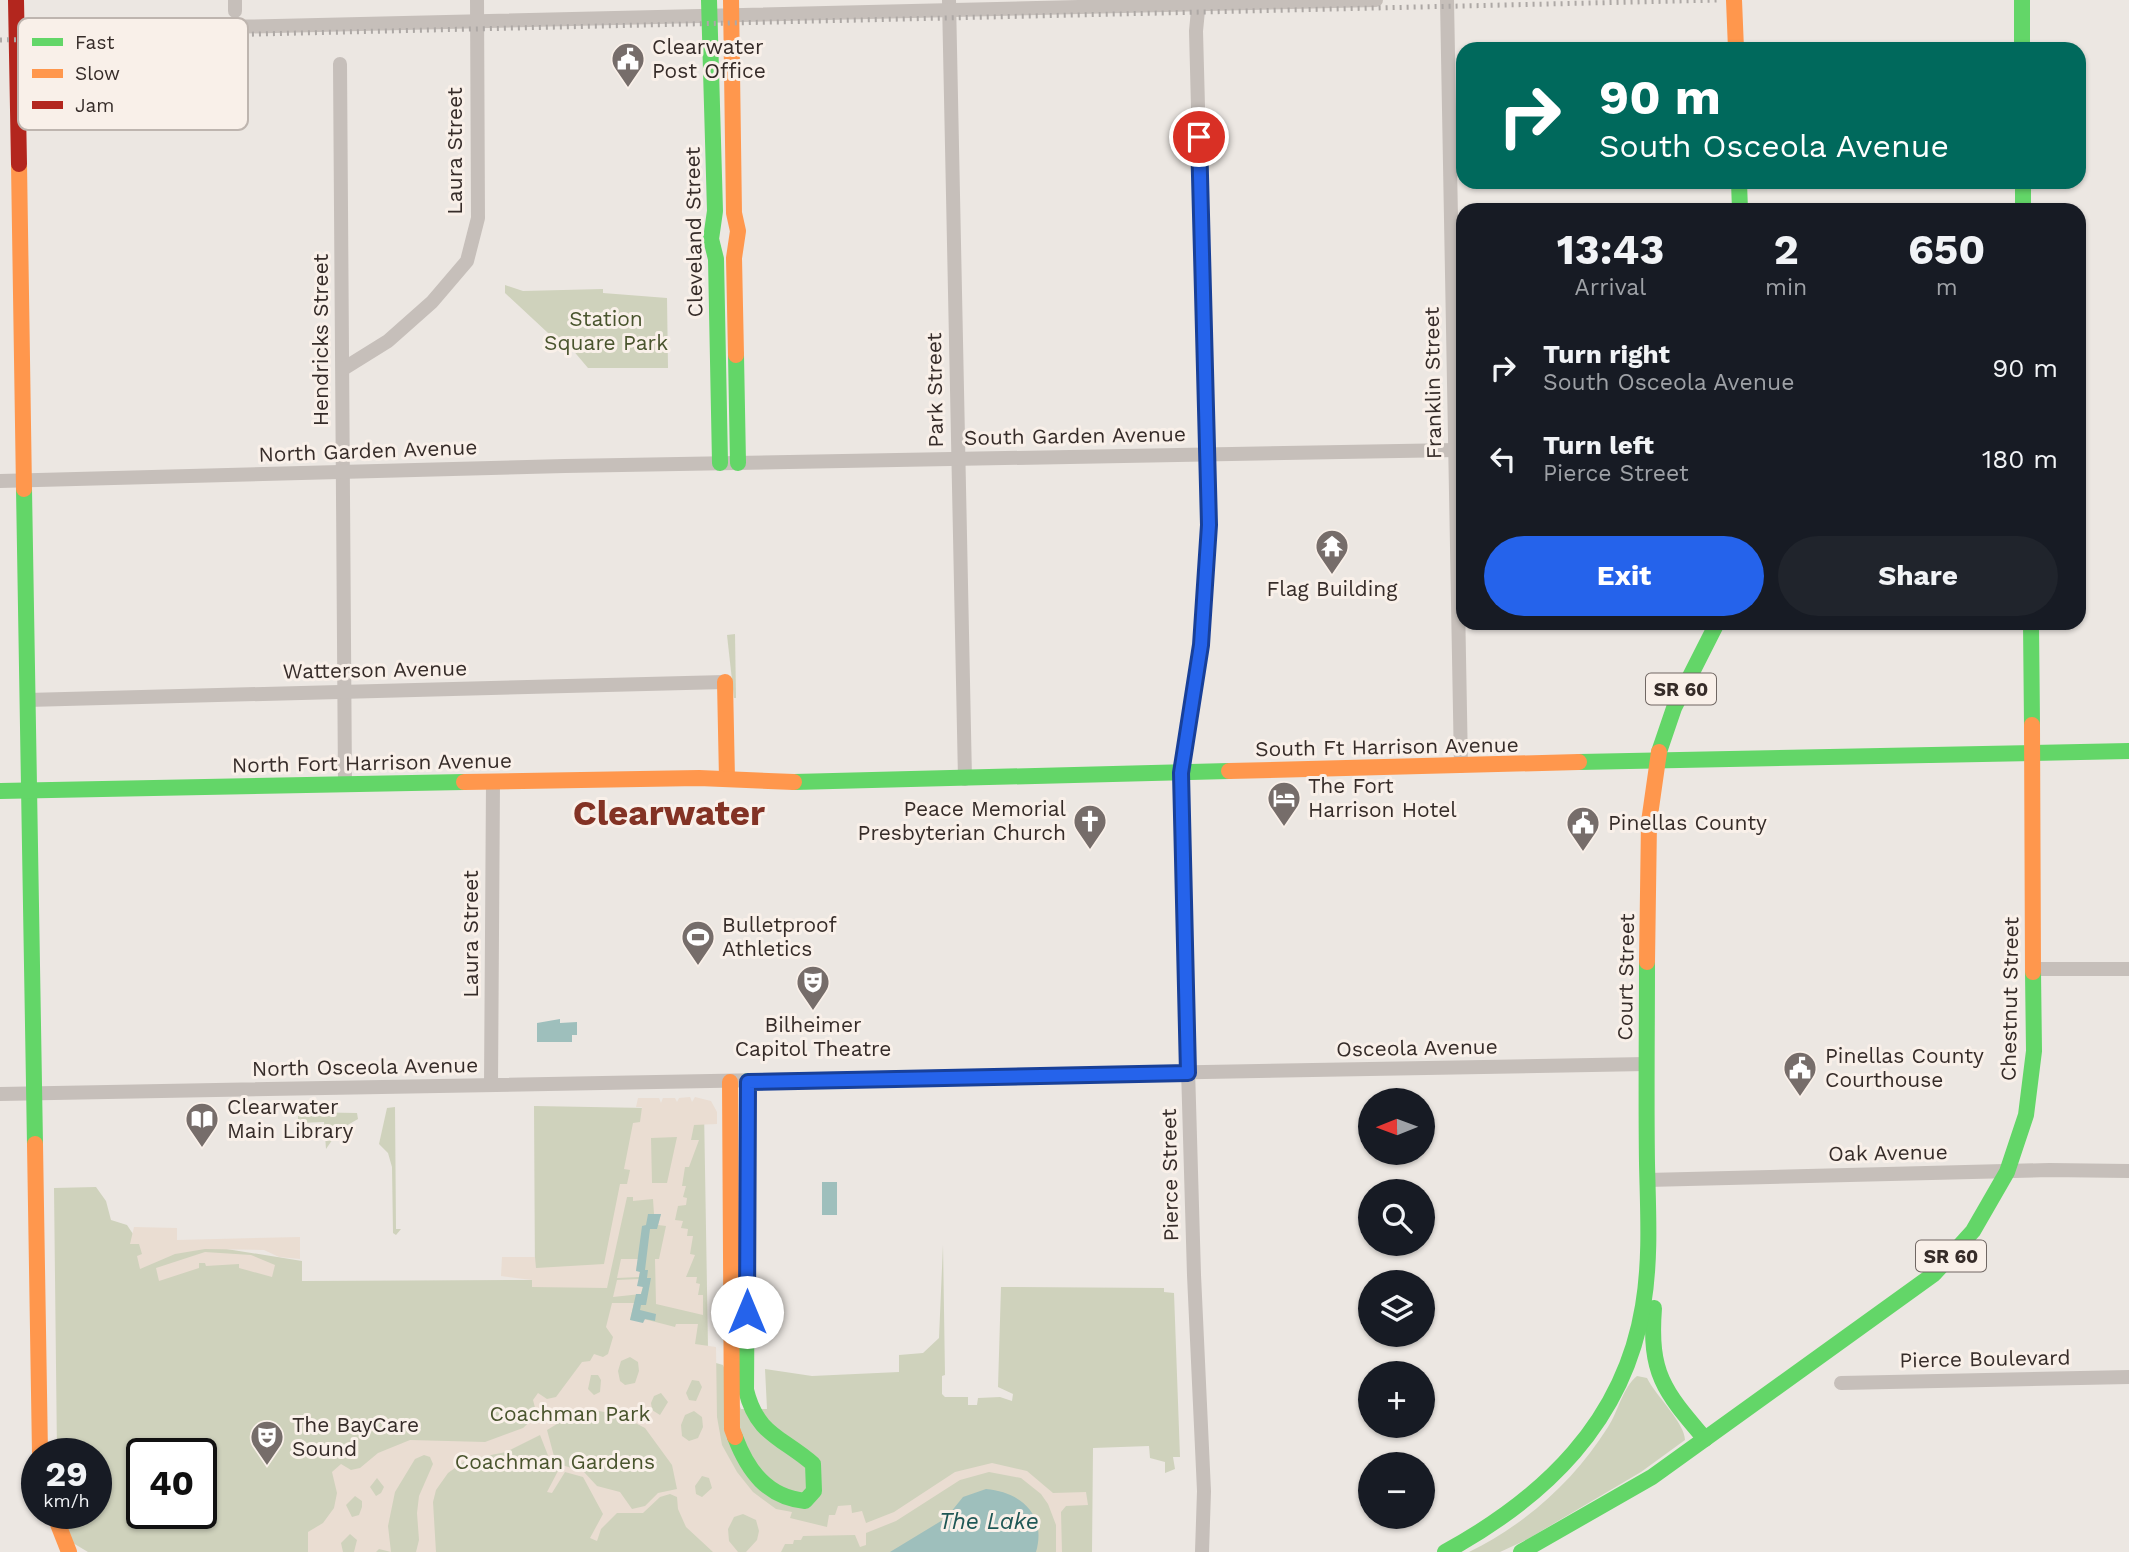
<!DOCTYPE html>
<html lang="en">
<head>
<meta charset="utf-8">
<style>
  body { margin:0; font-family:"Work Sans",sans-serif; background:#20242c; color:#f1f3f6; height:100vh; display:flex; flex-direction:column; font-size:26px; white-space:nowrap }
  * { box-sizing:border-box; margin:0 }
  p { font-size:23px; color:#9ea1a6 }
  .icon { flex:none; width:38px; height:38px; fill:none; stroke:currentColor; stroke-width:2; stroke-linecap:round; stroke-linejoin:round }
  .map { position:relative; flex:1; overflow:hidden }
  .panel { position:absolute; left:1456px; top:203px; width:630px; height:427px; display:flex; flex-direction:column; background:#171b24; border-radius:21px; box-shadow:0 2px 5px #0004 }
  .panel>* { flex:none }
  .hud { position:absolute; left:1456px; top:42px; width:630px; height:147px; border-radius:21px; box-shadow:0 2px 5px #0004; background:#00695c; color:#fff; overflow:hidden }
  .needle { width:46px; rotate:269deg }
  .controls { position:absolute; left:1358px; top:1088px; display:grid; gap:14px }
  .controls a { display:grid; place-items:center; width:77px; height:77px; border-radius:50%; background:#171b24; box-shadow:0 2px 5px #0004; font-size:35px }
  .speed { position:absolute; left:21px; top:1438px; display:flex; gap:14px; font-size:35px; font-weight:700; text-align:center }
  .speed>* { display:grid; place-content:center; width:91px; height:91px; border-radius:50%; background:#171b24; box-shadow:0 2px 5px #0004; line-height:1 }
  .speed small { font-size:18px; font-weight:400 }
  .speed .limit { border:4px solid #111; border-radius:10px; background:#fff; color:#111 }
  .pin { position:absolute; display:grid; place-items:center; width:60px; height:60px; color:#fff; margin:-30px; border:4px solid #fff; border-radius:50%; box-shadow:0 2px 7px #0007 }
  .me { position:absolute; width:77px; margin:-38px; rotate:0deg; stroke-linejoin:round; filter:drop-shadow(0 0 5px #0008) }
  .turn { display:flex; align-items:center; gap:24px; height:147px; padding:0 28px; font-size:32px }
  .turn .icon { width:91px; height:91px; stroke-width:2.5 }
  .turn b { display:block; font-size:49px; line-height:60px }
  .eta { display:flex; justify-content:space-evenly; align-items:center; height:119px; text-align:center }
  .eta b { font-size:42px; font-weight:700; line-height:49px }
  .button { display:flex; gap:14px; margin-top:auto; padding:14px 28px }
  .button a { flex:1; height:80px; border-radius:42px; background:#2563eb; color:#fff; font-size:28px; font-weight:700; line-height:80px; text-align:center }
  .button a+a { background:#20242c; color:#f1f3f6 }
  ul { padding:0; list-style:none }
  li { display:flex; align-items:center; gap:21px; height:91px; padding:0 28px }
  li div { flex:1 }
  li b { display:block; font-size:26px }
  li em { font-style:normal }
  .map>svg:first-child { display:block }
  .green { fill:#cfd2bc; fill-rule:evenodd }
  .plaza { fill:#eaddd2; fill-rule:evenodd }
  .water { fill:#9ebfbc }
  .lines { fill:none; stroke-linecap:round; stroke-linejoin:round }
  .street { stroke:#c6bfba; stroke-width:14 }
  .fast { stroke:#63d668; stroke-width:16 }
  .slow { stroke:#ff974d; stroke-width:16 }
  .jam { stroke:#b3261e; stroke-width:16 }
  .rail { stroke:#ada8a5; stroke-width:5; stroke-dasharray:2 5; stroke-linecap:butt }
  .route-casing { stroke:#184099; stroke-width:18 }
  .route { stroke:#2563eb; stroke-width:12 }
  .labels { text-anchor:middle; stroke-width:6; stroke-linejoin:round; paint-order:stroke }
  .shield { fill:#f9f0e9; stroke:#706763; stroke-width:2 }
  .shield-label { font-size:19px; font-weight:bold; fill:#362c29 }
  .poi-label { font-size:21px; fill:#362c29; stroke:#f9f0e9; text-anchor:start }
  .street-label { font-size:21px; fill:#362c29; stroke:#f9f0e9 }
  .park-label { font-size:21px; fill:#49542d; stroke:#f9f0e9 }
  .water-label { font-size:23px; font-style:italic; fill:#1f5755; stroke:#f9f0e9 }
  .town-label { font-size:35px; font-weight:bold; fill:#833224; stroke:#f9f0e9 }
  .key { fill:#f9f0e9; stroke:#beb5af; stroke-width:2 }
  .key-label { font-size:19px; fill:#362c29 }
</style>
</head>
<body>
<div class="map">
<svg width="2129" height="1552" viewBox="0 0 2129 1552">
  <rect width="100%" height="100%" fill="#ece7e2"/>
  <g class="green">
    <path d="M505 285 523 291 603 289V293L667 298 668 368H588L566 342 562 346 505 293Z"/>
    <path d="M735 634 736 698H734L727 635Z"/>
    <path d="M534 1106 704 1109 709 1408H716V1363L723 1365 741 1409H767L765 1369 812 1376 899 1372V1355L923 1353 939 1338 943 1245 945 1375 942 1376V1394L945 1397H968V1405H977L978 1398 1000 1397 1012 1401 1013 1394 998 1387 1001 1287 1164 1288V1292L1174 1293 1180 1457H1173L1175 1469 1165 1473V1462L1150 1458 1149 1446 1093 1448 1092 1552H88L68 1540 56 1514H96V1454H57L54 1188 96 1187 106 1201 111 1220 127 1225 133 1234 302 1261V1281L535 1280ZM142 1454H201V1514H142Z"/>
    <path d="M395 1107 396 1229H401L396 1235 393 1233 392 1167 388 1153 379 1144 387 1108Z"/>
    <path d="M298 1112 357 1113 358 1119 339 1130 326 1149 324 1122 298 1123Z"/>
    <path d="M1637 1376 1647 1378C1656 1396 1685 1423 1685 1440L1641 1472 1526 1540 1500 1552H1469C1526 1524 1574 1481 1608 1427 1618 1412 1623 1387 1637 1376Z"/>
  </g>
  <g class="plaza">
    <path d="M690 1097 692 1102 695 1097 711 1101 717 1112V1124L694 1125 691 1140H699L689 1167H685L682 1186H686L683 1197 687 1198 686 1205 678 1206 675 1220 683 1221 681 1228 688 1229 687 1236H693L690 1254 695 1255 686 1277H697L696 1283 700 1284 698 1295H703V1315L656 1304 655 1259H659L666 1226 658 1225 661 1214H654L653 1199 633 1201V1197H627L607 1288 532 1287V1280L501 1276 502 1257H535L536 1268 604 1264 620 1184H627L630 1170 624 1169 633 1123 640 1122 642 1107H636L638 1098H659L661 1103 663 1098H675L677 1102 679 1098ZM677 1137 667 1183H652L651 1138Z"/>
    <path d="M134 1227 177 1228V1240L300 1237V1259L279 1257 264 1250 205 1249 175 1254 140 1269 137 1256 142 1254 139 1244H130Z"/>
    <path d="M205 1252 251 1255 275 1265 272 1277 239 1268V1264L206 1266 205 1263H199V1268L159 1281 156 1268Z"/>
    <path d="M621 1259H638L636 1271H640L639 1277 617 1278Z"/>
    <path d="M639 1279 643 1286 641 1294 613 1297 617 1280Z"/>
    <path d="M612 1303H634L630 1320 644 1319 675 1327 676 1324H698L695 1344 716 1347 717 1417 722 1445 737 1472 753 1492 776 1509 792 1512 790 1518 827 1527 829 1515H835L838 1506 851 1505 852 1513 862 1511 866 1523 894 1512 955 1472 992 1463 1027 1471 1053 1493 1086 1492 1088 1505 1066 1506 1061 1512 1062 1552H1056V1525L1048 1504 1041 1494 1021 1478 989 1472 960 1480 896 1521 866 1533V1545L860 1547 855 1535 803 1536 801 1540H794L793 1544H785L781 1552H746L757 1540 759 1531 756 1520 743 1514 734 1517 728 1529 729 1541 738 1552H713L686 1527 678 1509 677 1497 670 1494 660 1497 643 1513H617L601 1529 597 1541 590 1538 603 1514 583 1477 565 1472 552 1493 547 1492 558 1471 549 1458 540 1435 506 1452 466 1460 448 1473 436 1490 433 1502 436 1552H416L419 1540 417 1513 419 1496 433 1464 430 1457 424 1455 415 1459 395 1492 388 1526 391 1552 379 1549 376 1552H354L357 1540 350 1534 341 1543 343 1552H308V1532L323 1523 334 1508 337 1493 332 1472 341 1464 351 1470 360 1468 378 1453 410 1440 485 1442 523 1428 537 1415 533 1400 538 1393 547 1399 556 1397 582 1362 590 1361 594 1354 603 1357 608 1354 613 1337 606 1327ZM630 1357 638 1362 639 1371 635 1383 625 1385 620 1381 618 1371 621 1361ZM591 1375H598L601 1380 600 1392 594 1395 588 1389ZM692 1380 699 1381 702 1387 696 1401 689 1400 686 1393ZM661 1393 668 1402 660 1415 652 1410 651 1403 654 1396ZM599 1411 620 1415 645 1428 672 1465 677 1489 658 1493 645 1506 632 1509 620 1492 597 1486 584 1472 562 1465 555 1460 547 1430 577 1412ZM694 1411 702 1417 703 1427 698 1438 689 1441 682 1436 681 1425 685 1415ZM702 1476 709 1478 712 1488 702 1497 696 1494 695 1486ZM377 1478 384 1487 381 1493 376 1496 370 1487ZM355 1496 362 1501V1507L359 1515 352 1517 346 1505Z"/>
  </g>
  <g class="water">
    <path d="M560 1019V1023L577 1022V1035H572V1042H537V1023Z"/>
    <rect x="822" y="1182" width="15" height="33"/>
    <path d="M648 1214H661L657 1229H650L645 1270H648L647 1278H651L646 1305H641L640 1310 656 1314 655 1321 645 1319 643 1323 630 1320 636 1294H641L643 1287 637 1286 640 1272 636 1271 642 1226 646 1225Z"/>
    <path d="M986 1489C1020 1492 1047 1514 1036 1552H890L946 1518 963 1497Z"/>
  </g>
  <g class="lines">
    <g class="street">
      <path d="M235 0V11"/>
      <path d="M949 0 965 779"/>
      <path d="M1199 0 1196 31 1209 525 1204 613 1180 793 1194 1275 1204 1491 1202 1552"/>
      <path d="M1447 0 1461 766"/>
      <path d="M17 32 1376 0"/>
      <path d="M340 64 345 784"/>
      <path d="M343 369 388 341 432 302 467 261 478 218 477 0"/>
      <path d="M0 481 565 466 1456 450"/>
      <path d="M27 700 725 682"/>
      <path d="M2033 969H2129"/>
      <path d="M491 1085 493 782"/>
      <path d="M0 1094 1646 1064"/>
      <path d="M1647 1180 2049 1170 2129 1171"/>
      <path d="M1841 1383 2129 1377"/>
    </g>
    <g class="fast">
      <path d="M709 0 715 211 711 239 716 259 720 463"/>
      <path d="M2022 0V49"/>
      <path d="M1739 182 1740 210"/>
      <path d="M2023 182V210"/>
      <path d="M736 355 738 463"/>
      <path d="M24 489 35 1144"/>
      <path d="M2031 623 2032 725"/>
      <path d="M1659 752 1674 708 1717 623"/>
      <path d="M1579 762 2129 751"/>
      <path d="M794 782 1229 771"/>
      <path d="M0 791 464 782"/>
      <path d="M1654 1308C1649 1374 1664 1391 1705 1439"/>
      <path d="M735 1437C748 1471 767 1497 805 1501L814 1491 813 1464C782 1437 757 1435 746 1390L748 1081"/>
      <path d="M1445 1552C1544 1498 1624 1422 1643 1306 1651 1259 1648 1211 1647 1163 1646 1096 1647 1029 1647 962"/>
      <path d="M1521 1552 1652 1477 1934 1274 1973 1231 2007 1172 2026 1115 2034 1051 2033 972"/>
    </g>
    <g class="slow">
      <path d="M731 0 734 213 738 231 734 258 736 355"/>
      <path d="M1734 0 1736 49"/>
      <path d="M19 164 24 489"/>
      <path d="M725 682 727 779"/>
      <path d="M2032 725 2033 972"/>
      <path d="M1229 771 1579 762"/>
      <path d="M464 782 699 778 794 782"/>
      <path d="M1647 962 1649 822 1659 752"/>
      <path d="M730 1082 732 1429 735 1437"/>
      <path d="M35 1144 40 1454"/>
      <path d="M54 1514 69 1552"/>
    </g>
    <path class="jam" d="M16 0 19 164"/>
    <path class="rail" d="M0 40 1719 0"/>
  </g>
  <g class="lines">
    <defs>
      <path id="route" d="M747 1312 748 1082 1188 1073 1181 773 1201 645 1209 525 1199 137"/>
    </defs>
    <use href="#route" class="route-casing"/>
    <use href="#route" class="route"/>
  </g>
  <defs>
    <symbol id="civic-pin" viewBox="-11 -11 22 30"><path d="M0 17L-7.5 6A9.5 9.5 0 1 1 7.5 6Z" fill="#766d6a" stroke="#f9f0e9"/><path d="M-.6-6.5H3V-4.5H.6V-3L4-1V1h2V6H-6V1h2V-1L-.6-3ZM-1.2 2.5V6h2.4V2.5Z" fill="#fff"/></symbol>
    <symbol id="temple-pin" viewBox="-11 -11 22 30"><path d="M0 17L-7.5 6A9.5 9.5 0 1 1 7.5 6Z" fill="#766d6a" stroke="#f9f0e9"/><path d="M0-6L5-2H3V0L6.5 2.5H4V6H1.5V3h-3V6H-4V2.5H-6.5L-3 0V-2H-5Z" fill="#fff"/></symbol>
    <symbol id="hotel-pin" viewBox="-11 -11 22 30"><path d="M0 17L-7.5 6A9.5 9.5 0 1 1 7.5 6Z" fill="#766d6a" stroke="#f9f0e9"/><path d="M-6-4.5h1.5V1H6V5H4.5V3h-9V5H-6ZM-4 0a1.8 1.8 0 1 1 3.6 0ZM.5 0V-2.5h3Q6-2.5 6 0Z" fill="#fff"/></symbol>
    <symbol id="church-pin" viewBox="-11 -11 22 30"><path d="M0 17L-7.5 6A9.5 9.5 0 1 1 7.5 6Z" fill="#766d6a" stroke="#f9f0e9"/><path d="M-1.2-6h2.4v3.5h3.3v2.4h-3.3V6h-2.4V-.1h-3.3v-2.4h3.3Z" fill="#fff"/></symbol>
    <symbol id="stadium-pin" viewBox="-11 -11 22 30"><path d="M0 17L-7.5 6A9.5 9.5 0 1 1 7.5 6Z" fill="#766d6a" stroke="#f9f0e9"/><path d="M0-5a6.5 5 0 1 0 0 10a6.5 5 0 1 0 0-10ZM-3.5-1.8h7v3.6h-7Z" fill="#fff"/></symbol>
    <symbol id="theatre-pin" viewBox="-11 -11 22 30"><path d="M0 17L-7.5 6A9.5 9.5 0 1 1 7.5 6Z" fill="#766d6a" stroke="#f9f0e9"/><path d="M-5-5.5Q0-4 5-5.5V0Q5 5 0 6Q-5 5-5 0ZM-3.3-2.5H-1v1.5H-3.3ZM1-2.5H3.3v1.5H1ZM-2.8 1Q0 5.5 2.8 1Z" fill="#fff"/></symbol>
    <symbol id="library-pin" viewBox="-11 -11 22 30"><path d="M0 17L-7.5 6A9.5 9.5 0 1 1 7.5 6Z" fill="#766d6a" stroke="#f9f0e9"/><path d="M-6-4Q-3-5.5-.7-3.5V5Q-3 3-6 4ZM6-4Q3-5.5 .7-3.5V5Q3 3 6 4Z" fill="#fff"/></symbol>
  </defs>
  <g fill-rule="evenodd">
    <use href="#civic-pin" x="609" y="40" width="38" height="52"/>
    <use href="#temple-pin" x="1313" y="527" width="38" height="52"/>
    <use href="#hotel-pin" x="1265" y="779" width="38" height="52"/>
    <use href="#church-pin" x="1071" y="802" width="38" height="52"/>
    <use href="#civic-pin" x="1564" y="804" width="38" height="52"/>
    <use href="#stadium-pin" x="679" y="918" width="38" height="52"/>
    <use href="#theatre-pin" x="794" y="963" width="38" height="52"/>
    <use href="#civic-pin" x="1781" y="1049" width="38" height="52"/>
    <use href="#library-pin" x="183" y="1100" width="38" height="52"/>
    <use href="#theatre-pin" x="248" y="1418" width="38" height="52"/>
  </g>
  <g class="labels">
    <g class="shield">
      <rect x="1646" y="673.5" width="70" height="31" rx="5"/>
      <rect x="1916" y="1240.5" width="70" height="31" rx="5"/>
    </g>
    <g class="shield-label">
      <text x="1681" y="696">SR 60</text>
      <text x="1951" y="1263">SR 60</text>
    </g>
    <g class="poi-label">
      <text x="652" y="54">Clearwater<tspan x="652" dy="24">Post Office</tspan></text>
      <text x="1332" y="596" text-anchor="middle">Flag Building</text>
      <text x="1308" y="793">The Fort<tspan x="1308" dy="24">Harrison Hotel</tspan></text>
      <text x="1066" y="816" text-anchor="end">Peace Memorial<tspan x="1066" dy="24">Presbyterian Church</tspan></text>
      <text x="1608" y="830">Pinellas County</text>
      <text x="722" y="932">Bulletproof<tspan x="722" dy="24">Athletics</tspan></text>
      <text x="813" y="1032" text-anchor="middle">Bilheimer<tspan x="813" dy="24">Capitol Theatre</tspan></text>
      <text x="1825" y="1063">Pinellas County<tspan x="1825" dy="24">Courthouse</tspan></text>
      <text x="227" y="1114">Clearwater<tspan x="227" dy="24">Main Library</tspan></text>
      <text x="292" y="1432">The BayCare<tspan x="292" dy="24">Sound</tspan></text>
    </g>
    <g class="street-label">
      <text transform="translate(455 151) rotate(-90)" y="7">Laura Street</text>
      <text transform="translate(694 232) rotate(-91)" y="7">Cleveland Street</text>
      <text transform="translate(321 340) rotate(-90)" y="7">Hendricks Street</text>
      <text transform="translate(1433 383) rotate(-91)" y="7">Franklin Street</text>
      <text transform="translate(935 390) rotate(-91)" y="7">Park Street</text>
      <text transform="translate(1075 436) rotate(-1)" y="7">South Garden Avenue</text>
      <text transform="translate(368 451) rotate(-2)" y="7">North Garden Avenue</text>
      <text transform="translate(375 670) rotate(-1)" y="7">Watterson Avenue</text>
      <text transform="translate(1387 747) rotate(-1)" y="7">South Ft Harrison Avenue</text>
      <text transform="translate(372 763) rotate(-1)" y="7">North Fort Harrison Avenue</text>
      <text transform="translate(471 934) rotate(-90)" y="7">Laura Street</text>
      <text transform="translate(1626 977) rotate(-89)" y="7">Court Street</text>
      <text transform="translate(2010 999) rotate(-89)" y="7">Chestnut Street</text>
      <text transform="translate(1417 1048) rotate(-1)" y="7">Osceola Avenue</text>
      <text transform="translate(365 1067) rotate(-1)" y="7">North Osceola Avenue</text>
      <text transform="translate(1888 1153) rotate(-1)" y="7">Oak Avenue</text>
      <text transform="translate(1170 1175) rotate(-91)" y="7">Pierce Street</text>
      <text transform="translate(1985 1359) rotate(-1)" y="7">Pierce Boulevard</text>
    </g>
    <g class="park-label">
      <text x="606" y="326">Station<tspan x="606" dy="24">Square Park</tspan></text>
      <text x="570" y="1421">Coachman Park</text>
      <text x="555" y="1469">Coachman Gardens</text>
    </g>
    <g class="water-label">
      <text x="989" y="1529">The Lake</text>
    </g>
    <g class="town-label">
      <text x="669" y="825">Clearwater</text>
    </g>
  </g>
  <rect x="18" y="18" width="230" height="112" rx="10" class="key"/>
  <rect x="32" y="38" width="31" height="8" fill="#63d668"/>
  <rect x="32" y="69" width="31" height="9" fill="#ff974d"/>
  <rect x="32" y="101" width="31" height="8" fill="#b3261e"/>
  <g class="key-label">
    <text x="75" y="49">Fast</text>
    <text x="75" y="80">Slow</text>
    <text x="75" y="112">Jam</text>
  </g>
</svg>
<div class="controls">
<a><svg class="needle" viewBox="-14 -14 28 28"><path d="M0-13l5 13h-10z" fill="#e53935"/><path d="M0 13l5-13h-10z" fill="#9ea1a6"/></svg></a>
<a><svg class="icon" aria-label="search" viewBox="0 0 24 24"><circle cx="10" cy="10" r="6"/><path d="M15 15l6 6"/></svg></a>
<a><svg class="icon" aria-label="layers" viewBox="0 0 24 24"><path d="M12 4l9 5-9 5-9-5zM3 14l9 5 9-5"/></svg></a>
<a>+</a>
<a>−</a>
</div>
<div class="speed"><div>29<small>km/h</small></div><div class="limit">40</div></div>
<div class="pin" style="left:1199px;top:137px;background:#d93025"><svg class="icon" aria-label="arrive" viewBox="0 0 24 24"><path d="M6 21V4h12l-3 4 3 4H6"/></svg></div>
<svg class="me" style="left:747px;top:1312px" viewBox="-20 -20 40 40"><circle r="19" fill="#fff"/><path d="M0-13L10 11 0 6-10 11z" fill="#2563eb"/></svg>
<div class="hud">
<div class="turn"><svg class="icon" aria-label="right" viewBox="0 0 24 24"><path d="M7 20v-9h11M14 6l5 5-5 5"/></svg><div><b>90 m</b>South Osceola Avenue</div></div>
</div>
<section class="panel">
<div class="eta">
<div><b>13:43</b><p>Arrival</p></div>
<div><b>2</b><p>min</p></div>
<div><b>650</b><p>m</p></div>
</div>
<ul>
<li><svg class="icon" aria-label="right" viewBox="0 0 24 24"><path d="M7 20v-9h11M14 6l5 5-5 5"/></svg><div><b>Turn right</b><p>South Osceola Avenue</p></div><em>90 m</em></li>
<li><svg class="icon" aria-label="left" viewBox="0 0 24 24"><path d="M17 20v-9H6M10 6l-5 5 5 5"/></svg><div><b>Turn left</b><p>Pierce Street</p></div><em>180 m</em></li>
</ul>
<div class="button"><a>Exit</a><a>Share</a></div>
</section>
</div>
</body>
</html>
